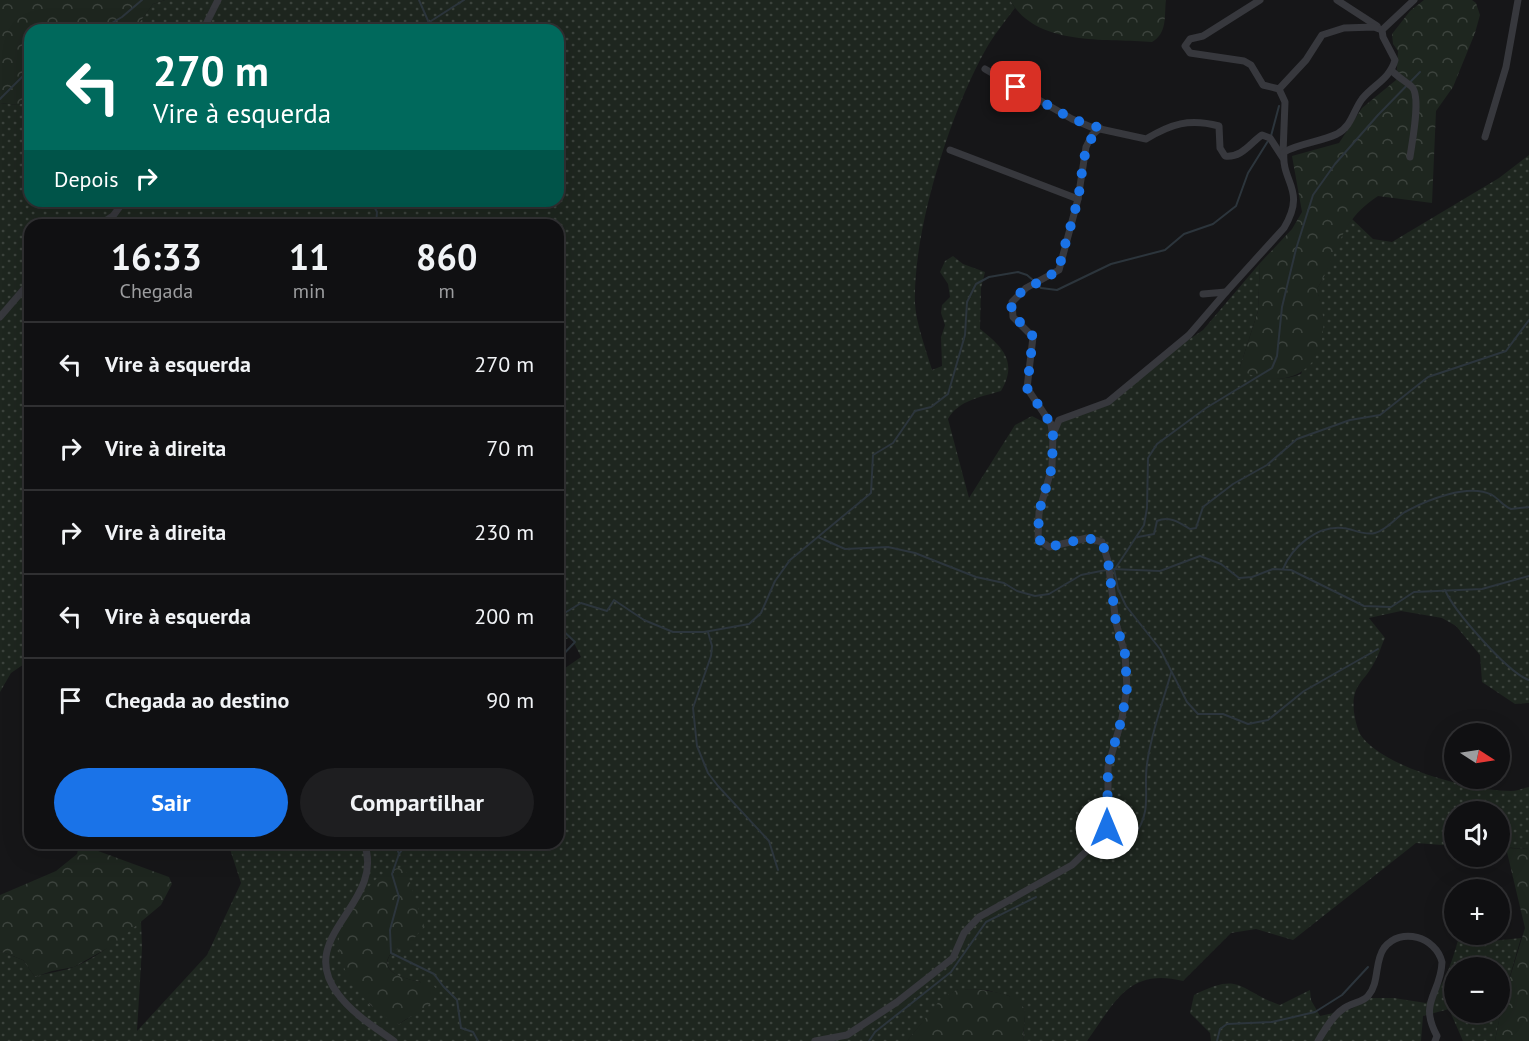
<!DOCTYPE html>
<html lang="pt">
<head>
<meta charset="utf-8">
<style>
  body { margin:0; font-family:"PT Sans",sans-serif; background:#1e1e20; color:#f1f3f6; height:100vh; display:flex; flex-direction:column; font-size:22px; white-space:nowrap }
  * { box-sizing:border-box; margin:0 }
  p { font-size:20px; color:#9c9d9f }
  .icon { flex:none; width:33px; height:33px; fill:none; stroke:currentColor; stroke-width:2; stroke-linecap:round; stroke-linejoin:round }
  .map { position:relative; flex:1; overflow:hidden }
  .drawer { position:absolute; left:24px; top:219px; width:540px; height:630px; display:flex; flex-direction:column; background:#101012; border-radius:18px; box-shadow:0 6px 24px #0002,0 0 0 2px #303032 }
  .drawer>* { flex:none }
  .top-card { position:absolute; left:24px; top:24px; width:540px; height:183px; border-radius:18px; box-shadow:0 6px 24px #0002,0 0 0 2px #303032; background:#00695c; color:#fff; overflow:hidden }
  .needle { width:39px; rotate:102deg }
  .buttons { position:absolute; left:1444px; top:723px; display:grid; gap:12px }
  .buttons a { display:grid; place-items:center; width:66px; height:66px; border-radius:50%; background:#101012; box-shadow:0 6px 24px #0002,0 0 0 2px #303032; font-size:30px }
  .pin { position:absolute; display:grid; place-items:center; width:51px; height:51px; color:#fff; margin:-26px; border-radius:12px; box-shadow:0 3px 9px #0006 }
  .me { position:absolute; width:66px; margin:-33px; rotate:0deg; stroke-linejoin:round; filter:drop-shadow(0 0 4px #0008) }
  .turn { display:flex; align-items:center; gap:21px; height:126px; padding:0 30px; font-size:27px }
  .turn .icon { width:78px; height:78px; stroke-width:2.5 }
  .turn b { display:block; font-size:42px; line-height:51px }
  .then { display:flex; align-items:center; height:57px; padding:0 30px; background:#0003; gap:12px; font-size:22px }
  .eta { display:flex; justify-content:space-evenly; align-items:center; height:102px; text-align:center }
  .eta b { font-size:36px; font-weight:600; line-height:42px }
  .action { display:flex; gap:12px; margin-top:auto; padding:12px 30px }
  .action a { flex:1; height:69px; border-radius:36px; background:#1a73e8; color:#fff; font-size:24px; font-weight:600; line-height:69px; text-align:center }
  .action a+a { background:#1e1e20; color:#f1f3f6 }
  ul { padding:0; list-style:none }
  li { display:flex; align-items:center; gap:18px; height:84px; padding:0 30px; border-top:2px solid #303032 }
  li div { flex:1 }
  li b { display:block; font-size:22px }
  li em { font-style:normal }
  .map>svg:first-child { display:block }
  .grass { fill:url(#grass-dots); fill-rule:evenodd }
  .forest { fill:url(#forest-crowns) }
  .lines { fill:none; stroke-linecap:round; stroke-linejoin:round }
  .stream { stroke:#2c353c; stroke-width:2 }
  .minor { stroke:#37383d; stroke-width:7 }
  .route { stroke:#1a73e8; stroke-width:10; stroke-dasharray:0 18 }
</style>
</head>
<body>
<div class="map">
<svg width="1529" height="1041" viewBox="0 0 1529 1041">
  <defs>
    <pattern id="grass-dots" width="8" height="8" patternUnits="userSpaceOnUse" patternTransform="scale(1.5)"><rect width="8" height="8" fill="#1e261f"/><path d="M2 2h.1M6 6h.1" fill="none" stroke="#3c433d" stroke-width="1.8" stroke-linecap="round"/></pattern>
    <pattern id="forest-crowns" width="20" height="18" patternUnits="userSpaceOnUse" patternTransform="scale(1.5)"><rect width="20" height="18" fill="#1e261f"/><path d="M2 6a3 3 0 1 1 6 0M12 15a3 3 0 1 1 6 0" fill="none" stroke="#3c433d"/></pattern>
  </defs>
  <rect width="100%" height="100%" fill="#161618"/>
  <g class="grass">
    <path d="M165 0H1010L1015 8C1005 21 994 35 986 49 950 113 913 230 915 303 916 324 926 349 932 370L942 366 941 337 945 325 941 313 942 305 950 297 948 284 940 272 945 261 953 256 963 264 985 272 981 288 980 329C1003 347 1018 362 1001 391 981 397 959 400 948 419L969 498 1015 425 1032 416 1049 425 1098 409 1169 353 1203 330 1260 263 1258 311 1240 367C1261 378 1278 383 1301 374L1323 318 1317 289C1331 266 1335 241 1352 219L1373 239 1392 242 1499 178 1529 155V703L1515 704 1482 682 1480 655 1456 626 1442 618 1401 611 1369 618 1385 638C1381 646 1379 655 1374 663 1364 683 1351 684 1354 712 1355 719 1357 728 1360 734 1382 768 1473 791 1511 791 1517 791 1523 788 1529 787V849L1500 847V812H1455V846L1416 843 1293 940 1256 929 1231 933 1183 981C1128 967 1114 1004 1087 1041H1023L1025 1013 1023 1006 1009 996 987 990 958 989 941 1000 907 1041H0V951L23 960 35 977C48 972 63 972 76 966 101 956 120 937 141 920L142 948 137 1031 207 955 241 883 228 843H393L401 852 409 843H558V673L581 657 571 637 558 642V225H30V660L11 673 0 692V103L18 105 30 100V201H558V30H134L153 4ZM404 867 413 895 395 949C373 971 404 979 421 982L410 1017 399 1024 370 1005 351 979Z"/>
    <path d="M1521 938 1503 1000 1495 1041H1463L1449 1009 1423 1016 1421 1041H1211L1210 1033 1190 1013 1194 995C1242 971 1237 990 1280 1005L1310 990 1311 1000 1320 1016 1351 1009 1371 998H1394L1426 1003C1444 988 1452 962 1458 940L1482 942ZM1455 968H1500V1012H1455Z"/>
  </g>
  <g class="forest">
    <path d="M0 0H165L153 4 134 30H30V100L18 105 0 103Z"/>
    <path d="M1010 0H1166C1164 15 1168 33 1152 42 1106 38 1036 47 1010 0Z"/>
    <path d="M1424 0H1472L1476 3 1480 15 1475 33 1453 87 1436 111 1432 203 1378 196C1337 223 1340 252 1317 289 1320 302 1325 317 1323 331 1319 377 1281 388 1243 372L1240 367 1258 311 1260 263 1292 229 1302 212 1292 156 1339 143 1362 108 1396 80 1398 51 1393 44 1392 34 1410 11Z"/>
    <path d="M79 844 169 877 172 884 161 905 113 945 74 967 52 971 35 977 23 960 0 951V895L56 871 77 854Z"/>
    <path d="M1506 848 1529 849V1041H1495L1503 1000 1525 928Z"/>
    <path d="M405 867 424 926 405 950 395 949C368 975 417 981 433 985L437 990C432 1011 415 1012 399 1024 369 1012 335 971 339 937 341 923 353 908 361 897 373 880 384 869 405 867Z"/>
    <path d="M958 989C974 989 1023 990 1025 1013 1025 1021 1023 1032 1023 1041H907L941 999Z"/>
  </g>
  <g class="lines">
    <g class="stream">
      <path d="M419 0 429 23"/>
      <path d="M100 30 122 17 142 0"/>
      <path d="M423 30 431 21 464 0"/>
      <path d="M0 99 30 69"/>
      <path d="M1271 136 1279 106"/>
      <path d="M371 201 377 212 376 225"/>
      <path d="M1038 285 1041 288 1057 290 1111 264 1165 250 1184 234 1213 224 1236 206 1248 173 1268 141"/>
      <path d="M818 537 845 549 888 547 915 553 976 577 1004 583 1017 591 1035 596 1049 594 1081 575 1106 570"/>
      <path d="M1138 537 1154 534 1157 521C1169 515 1180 523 1190 529L1196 528 1203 507 1233 484 1267 465 1297 439 1350 420 1380 415 1428 377 1506 351 1529 320"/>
      <path d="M1112 569 1160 571 1200 556 1221 564 1239 578 1252 577 1273 569 1291 570 1364 606 1391 607 1414 592 1482 589 1529 576"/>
      <path d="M1114 569 1118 589 1126 606 1160 649 1187 702 1198 714H1223L1248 724 1268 720 1304 691 1378 649"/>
      <path d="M1115 569 1144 525 1147 508 1148 458 1157 444 1206 408 1272 368 1277 356 1282 307 1296 249 1313 195 1335 164 1378 115 1420 72"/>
      <path d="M1283 569C1292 547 1317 525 1343 528 1354 529 1364 536 1375 533 1387 530 1394 519 1405 512 1427 500 1468 483 1492 495 1499 499 1503 506 1511 509L1529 507"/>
      <path d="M1445 590C1454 611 1508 673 1529 680"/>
      <path d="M558 617 581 603 607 611 614 600 644 620 673 632H704L749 624 761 613 775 581 790 560 871 493 873 455 893 443 915 411 931 407 948 394 965 335 967 302 976 284 989 277 1018 272 1027 275 1034 281"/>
      <path d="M558 626 575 642 558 660"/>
      <path d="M708 632 712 646 711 656 693 708 697 746 708 773 718 786 769 841 778 870"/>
      <path d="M1134 836C1153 810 1143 792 1147 764 1151 733 1163 702 1171 673"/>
      <path d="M395 843 399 854"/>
      <path d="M407 843 399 854 392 874 399 897 390 930 391 953 434 974 443 986 457 1000 461 1028 473 1032 478 1041"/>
      <path d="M869 1041 875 1032 951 972 986 922 1036 897"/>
      <path d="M1217 1041 1220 1029 1227 1024 1272 1022 1315 1012 1342 995 1368 967"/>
    </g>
    <g class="minor">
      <path d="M1260 0 1203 36 1190 39 1185 46 1190 53 1244 61 1251 65 1263 85 1279 89"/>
      <path d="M1337 0 1377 26"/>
      <path d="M203 30 218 0"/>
      <path d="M985 69 1072 119 1091 127 1146 139C1171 124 1189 118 1219 126L1220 148 1225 156C1242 158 1250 143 1262 135L1270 138 1283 158"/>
      <path d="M1392 71C1398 77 1405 81 1411 86 1422 94 1412 142 1410 157"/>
      <path d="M1485 137 1506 67 1518 0"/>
      <path d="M950 150 1078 199"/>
      <path d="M1283 153 1285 102 1279 89 1306 60 1322 35 1344 28 1374 27 1382 30"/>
      <path d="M99 225 113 216 124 201"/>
      <path d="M1226 292 1284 228C1307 189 1281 183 1284 152 1300 143 1320 142 1337 134 1352 126 1353 111 1362 99 1373 85 1390 79 1395 60L1383 37 1382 30 1414 0"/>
      <path d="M0 317 30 282"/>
      <path d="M1052 431 1051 424 1027 388 1033 337 1013 317 1012 302 1026 288 1059 270 1078 199 1086 147 1092 135 1100 128"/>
      <path d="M364 843C387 903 293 936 338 994 352 1013 374 1027 394 1041"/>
      <path d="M815 1041 847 1035 897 1002 953 958 964 933 979 917 1072 865 1104 834 1108 817V767L1122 718 1127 688 1125 654 1116 623 1108 561 1102 542 1087 538 1049 547 1038 539 1039 512 1052 467 1053 434 1059 420 1108 402 1189 335 1226 292 1203 294"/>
      <path d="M1318 1041C1325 1029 1335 1012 1348 1006 1355 1002 1363 1002 1368 996 1380 982 1374 962 1384 948 1401 926 1436 937 1442 962 1441 994 1418 1001 1437 1036L1435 1041"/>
    </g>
  </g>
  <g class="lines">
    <path class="route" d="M1016 87 1072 119 1100 128C1079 148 1084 176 1077 202 1072 225 1063 247 1059 270L1015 296C1003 318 1025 321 1033 337L1027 388 1051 424 1053 434 1052 467 1039 512 1038 539 1049 547 1087 538 1102 542 1108 561 1116 623 1125 654 1127 688 1122 718 1108 766 1107 828"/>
  </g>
</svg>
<div class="buttons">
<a><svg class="needle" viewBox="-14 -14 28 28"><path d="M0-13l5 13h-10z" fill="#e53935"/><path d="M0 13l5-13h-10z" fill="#9c9d9f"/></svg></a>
<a><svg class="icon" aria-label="sound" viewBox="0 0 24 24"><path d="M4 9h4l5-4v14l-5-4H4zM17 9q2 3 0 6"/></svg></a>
<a>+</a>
<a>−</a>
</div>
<div class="pin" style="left:1016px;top:87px;background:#d93025"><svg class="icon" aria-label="arrive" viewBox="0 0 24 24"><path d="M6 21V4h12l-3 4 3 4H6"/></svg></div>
<svg class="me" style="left:1107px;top:828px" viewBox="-20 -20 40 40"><circle r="19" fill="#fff"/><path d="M0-13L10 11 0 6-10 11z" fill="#1a73e8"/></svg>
<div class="top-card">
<div class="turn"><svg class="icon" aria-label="left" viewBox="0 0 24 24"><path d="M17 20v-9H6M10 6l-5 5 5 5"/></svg><div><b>270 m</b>Vire à esquerda</div></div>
<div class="then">Depois<svg class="icon" aria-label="right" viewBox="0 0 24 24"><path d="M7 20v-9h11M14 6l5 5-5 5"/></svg></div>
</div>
<section class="drawer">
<div class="eta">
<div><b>16:33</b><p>Chegada</p></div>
<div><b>11</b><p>min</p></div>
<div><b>860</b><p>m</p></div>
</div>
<ul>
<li><svg class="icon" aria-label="left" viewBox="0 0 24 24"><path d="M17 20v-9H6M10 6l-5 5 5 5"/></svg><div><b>Vire à esquerda</b></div><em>270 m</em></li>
<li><svg class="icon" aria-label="right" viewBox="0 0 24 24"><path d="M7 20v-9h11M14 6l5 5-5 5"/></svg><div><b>Vire à direita</b></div><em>70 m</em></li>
<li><svg class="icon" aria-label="right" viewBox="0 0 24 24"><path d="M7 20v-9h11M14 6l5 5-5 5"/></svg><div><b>Vire à direita</b></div><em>230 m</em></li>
<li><svg class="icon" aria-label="left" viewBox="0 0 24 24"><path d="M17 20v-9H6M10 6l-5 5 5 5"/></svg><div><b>Vire à esquerda</b></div><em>200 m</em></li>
<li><svg class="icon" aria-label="arrive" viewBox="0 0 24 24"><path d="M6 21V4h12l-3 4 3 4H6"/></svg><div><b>Chegada ao destino</b></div><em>90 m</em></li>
</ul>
<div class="action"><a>Sair</a><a>Compartilhar</a></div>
</section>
</div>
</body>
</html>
